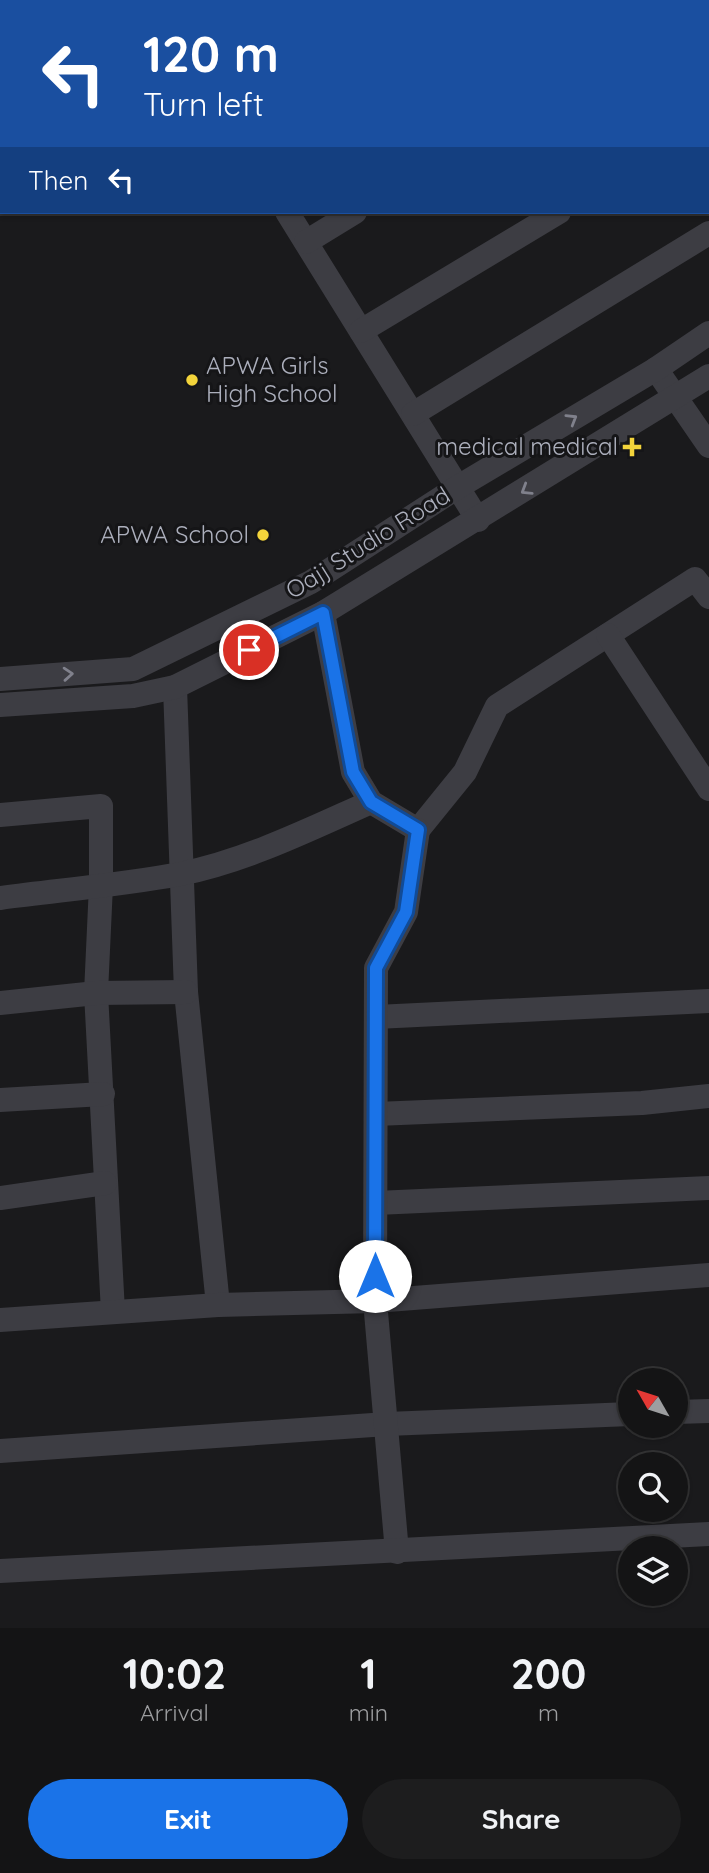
<!DOCTYPE html>
<html lang="en">
<head>
<meta charset="utf-8">
<style>
  body { margin:0; font-family:Quicksand,sans-serif; background:#1d1d1e; color:#f1f3f6; height:100vh; display:flex; flex-direction:column; font-size:26px; white-space:nowrap }
  * { box-sizing:border-box; margin:0 }
  p { font-size:23px; color:#9d9ea0 }
  .icon { flex:none; width:38px; height:38px; fill:none; stroke:currentColor; stroke-width:2; stroke-linecap:round; stroke-linejoin:round }
  .map { position:relative; height:1628px; overflow:hidden }
  .drawer { display:flex; flex-direction:column; background:#141415; flex:1 }
  .drawer>* { flex:none }
  .banner { position:absolute; left:0px; top:0px; width:710px; height:214px; box-shadow:0 2px 5px #0004,0 0 0 2px #333334; background:#1a4fa0; color:#fff; overflow:hidden }
  .needle { width:46px; rotate:309deg }
  .buttons { position:absolute; left:618px; top:1368px; display:grid; gap:14px }
  .buttons a { display:grid; place-items:center; width:70px; height:70px; border-radius:50%; background:#141415; box-shadow:0 2px 5px #0004,0 0 0 2px #333334; font-size:35px }
  .pin { position:absolute; display:grid; place-items:center; width:60px; height:60px; color:#fff; margin:-30px; border:4px solid #fff; border-radius:50%; box-shadow:0 2px 7px #0007 }
  .me { position:absolute; width:77px; margin:-38px; rotate:0deg; stroke-linejoin:round; filter:drop-shadow(0 0 5px #0008) }
  .turn { display:flex; align-items:center; gap:24px; height:147px; padding:0 28px; font-size:32px }
  .turn .icon { width:91px; height:91px; stroke-width:2.5 }
  .turn b { display:block; font-size:49px; line-height:60px }
  .then { display:flex; align-items:center; height:66px; padding:0 28px; background:#0003; gap:14px; font-size:26px }
  .eta { display:flex; justify-content:space-evenly; align-items:center; height:119px; text-align:center }
  .eta b { font-size:42px; font-weight:800; line-height:49px }
  .button { display:flex; gap:14px; margin-top:auto; padding:14px 28px }
  .button a { flex:1; height:80px; border-radius:42px; background:#1a73e8; color:#fff; font-size:28px; font-weight:800; line-height:80px; text-align:center }
  .button a+a { background:#1d1d1e; color:#f1f3f6 }
  .map>svg:first-child { display:block }
  .lines { fill:none; stroke-linecap:round; stroke-linejoin:round }
  .minor { stroke:#3d3d43; stroke-width:24 }
  .oneway { stroke:#80818c }
  .route-casing { stroke:#114b97; stroke-width:18 }
  .route { stroke:#1a73e8; stroke-width:12 }
  .poi-dot { fill:#f3d43b; stroke:#151517; stroke-width:2.5 }
  .labels { text-anchor:middle; stroke-width:6; stroke-linejoin:round; paint-order:stroke }
  .poi-label { font-size:24px; fill:#acafbc; stroke:#151517; text-anchor:end }
  .street-label { font-size:24px; fill:#acafbc; stroke:#151517 }
</style>
</head>
<body>
<div class="map">
<svg width="709" height="1628" viewBox="0 0 709 1628">
  <rect width="100%" height="100%" fill="#1a1a1c"/>
  <g class="lines">
    <g class="minor">
      <path d="M694 0 696 2"/>
      <path d="M167 2 170 0"/>
      <path d="M333 2 336 0"/>
      <path d="M533 2 536 0"/>
      <path d="M287 212 478 520"/>
      <path d="M306 242 355 212"/>
      <path d="M361 331 559 212"/>
      <path d="M656 369 709 446"/>
      <path d="M413 414 709 233"/>
      <path d="M323 613 353 772 371 802 418 830 465 772 497 706 695 579 709 597"/>
      <path d="M608 635 709 789"/>
      <path d="M0 679 133 669 311 582 458 487 656 369 709 333"/>
      <path d="M175 687 186 992 218 1305"/>
      <path d="M0 705 133 696 175 687 323 613 709 376"/>
      <path d="M0 815 101 806V885L96 993 113 1312"/>
      <path d="M0 898C60 890 121 885 180 874 246 861 310 829 371 802"/>
      <path d="M0 1003 96 993 186 992"/>
      <path d="M376 1017 709 1001"/>
      <path d="M0 1100 103 1094"/>
      <path d="M376 1114 642 1103 709 1096"/>
      <path d="M0 1198 105 1183"/>
      <path d="M376 1203 709 1188"/>
      <path d="M0 1320 218 1305 375 1301 709 1275"/>
      <path d="M676 1412 709 1411"/>
      <path d="M0 1451 387 1424 630 1414"/>
      <path d="M397 1552 375 1301 376 968 406 912 418 830"/>
      <path d="M0 1571 709 1534"/>
    </g>
  </g>
  <defs><path id="oneway-chevron" d="M-2-3.5L2.5 0L-2 3.5" fill="none" stroke-width="1.6" stroke-linecap="round" stroke-linejoin="round" transform="scale(1.75)"/></defs>
  <g class="oneway">
    <use href="#oneway-chevron" transform="translate(572 419) rotate(-31)"/>
    <use href="#oneway-chevron" transform="translate(526 490) rotate(148)"/>
    <use href="#oneway-chevron" transform="translate(68 674) rotate(-4)"/>
  </g>
  <g class="lines">
    <defs>
      <path id="route" d="M249 650 323 613 353 772 371 802 418 830 406 912 376 968 375 1276"/>
    </defs>
    <use href="#route" class="route-casing"/>
    <use href="#route" class="route"/>
  </g>
  <g class="poi-dot">
    <circle cx="192" cy="380" r="7"/>
    <path d="M628.5 436.5h7v7h7v7h-7v7h-7v-7h-7v-7h7z"/>
    <circle cx="263" cy="535" r="7"/>
  </g>
  <g class="labels">
    <g class="poi-label">
      <text x="206" y="374" text-anchor="start">APWA Girls<tspan x="206" dy="28">High School</tspan></text>
      <text x="618" y="455">medical medical</text>
      <text x="249" y="543">APWA School</text>
    </g>
    <g class="street-label">
      <text transform="translate(368 543) rotate(-32)" y="8">Oajj Studio Road</text>
    </g>
  </g>
</svg>
<div class="buttons">
<a><svg class="needle" viewBox="-14 -14 28 28"><path d="M0-13l5 13h-10z" fill="#e53935"/><path d="M0 13l5-13h-10z" fill="#9d9ea0"/></svg></a>
<a><svg class="icon" aria-label="search" viewBox="0 0 24 24"><circle cx="10" cy="10" r="6"/><path d="M15 15l6 6"/></svg></a>
<a><svg class="icon" aria-label="layers" viewBox="0 0 24 24"><path d="M12 4l9 5-9 5-9-5zM3 14l9 5 9-5"/></svg></a>
</div>
<div class="pin" style="left:249px;top:650px;background:#d93025"><svg class="icon" aria-label="arrive" viewBox="0 0 24 24"><path d="M6 21V4h12l-3 4 3 4H6"/></svg></div>
<svg class="me" style="left:375px;top:1276px" viewBox="-20 -20 40 40"><circle r="19" fill="#fff"/><path d="M0-13L10 11 0 6-10 11z" fill="#1a73e8"/></svg>
<div class="banner">
<div class="turn"><svg class="icon" aria-label="left" viewBox="0 0 24 24"><path d="M17 20v-9H6M10 6l-5 5 5 5"/></svg><div><b>120 m</b>Turn left</div></div>
<div class="then">Then<svg class="icon" aria-label="left" viewBox="0 0 24 24"><path d="M17 20v-9H6M10 6l-5 5 5 5"/></svg></div>
</div>
</div>
<section class="drawer">
<div class="eta">
<div><b>10:02</b><p>Arrival</p></div>
<div><b>1</b><p>min</p></div>
<div><b>200</b><p>m</p></div>
</div>
<div class="button"><a>Exit</a><a>Share</a></div>
</section>
</body>
</html>
